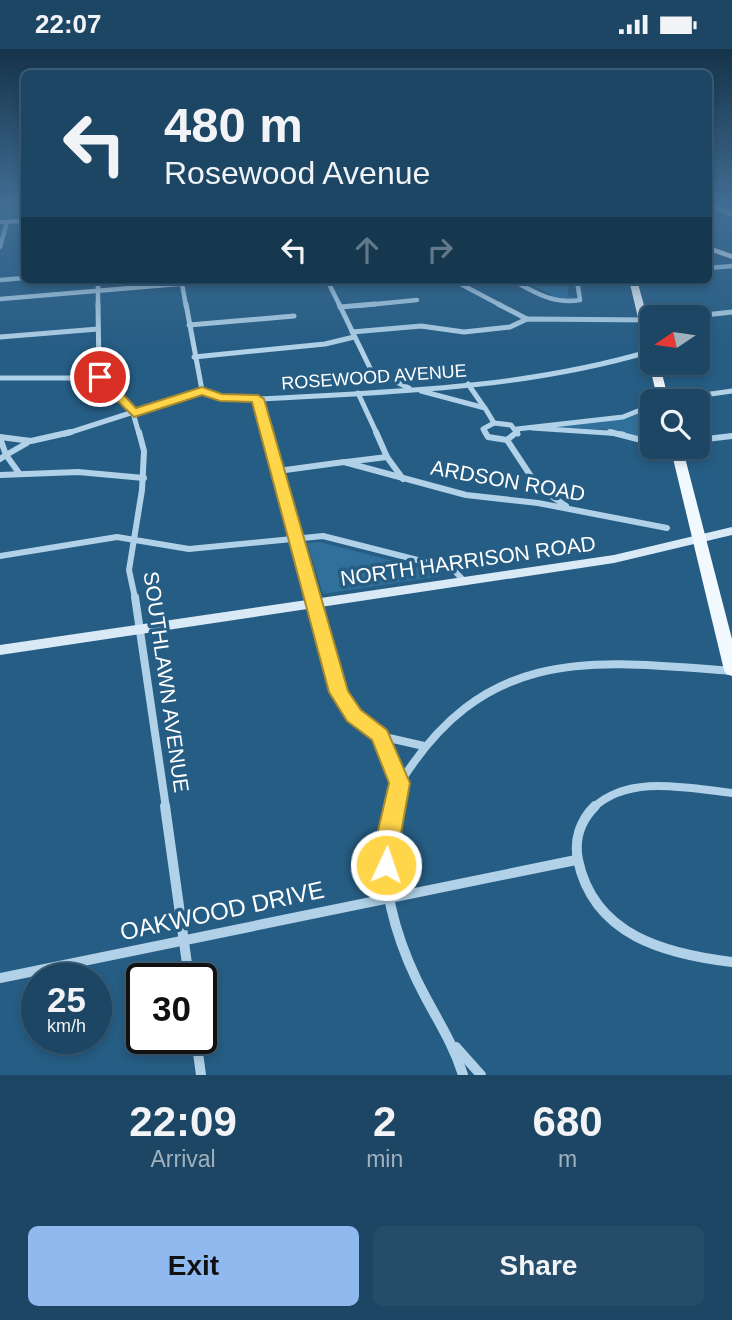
<!DOCTYPE html>
<html lang="en">
<head>
<meta charset="utf-8">
<style>
  body { margin:0; font-family:Helvetica,sans-serif; background:#254d69; color:#f1f3f6; height:100vh; display:flex; flex-direction:column; font-size:26px; white-space:nowrap }
  * { box-sizing:border-box; margin:0 }
  p { font-size:23px; color:#a0b1be }
  .icon { flex:none; width:38px; height:38px; fill:none; stroke:currentColor; stroke-width:2; stroke-linecap:round; stroke-linejoin:round }
  .map { position:relative; height:1026px; overflow:hidden }
  .sheet { display:flex; flex-direction:column; background:#1c4663; flex:1 }
  .sheet>* { flex:none }
  .hud { position:absolute; left:21px; top:21px; width:691px; height:214px; border-radius:10px; box-shadow:0 4px 10px #0003,0 0 0 2px #3a5e78; background:#1c4663; color:#f1f3f6; overflow:hidden }
  .needle { width:46px; rotate:257deg }
  .fabs { position:absolute; left:640px; top:256px; display:grid; gap:14px }
  .fabs a { display:grid; place-items:center; width:70px; height:70px; border-radius:10px; background:#1c4663; box-shadow:0 4px 10px #0003,0 0 0 2px #3a5e78; font-size:35px }
  .speed { position:absolute; left:21px; top:914px; display:flex; gap:14px; font-size:35px; font-weight:700; text-align:center }
  .speed>* { display:grid; place-content:center; width:91px; height:91px; border-radius:50%; background:#1c4663; box-shadow:0 4px 10px #0003,0 0 0 2px #3a5e78; line-height:1 }
  .speed small { font-size:18px; font-weight:400 }
  .speed .limit { border:4px solid #111; border-radius:10px; background:#fff; color:#111 }
  .pin { position:absolute; display:grid; place-items:center; width:60px; height:60px; color:#fff; margin:-30px; border:4px solid #fff; border-radius:50%; box-shadow:0 2px 7px #0007 }
  .me { position:absolute; width:77px; margin:-38px; rotate:3deg; stroke-linejoin:round; filter:drop-shadow(0 0 5px #0008) }
  .turn { display:flex; align-items:center; gap:24px; height:147px; padding:0 28px; font-size:32px }
  .turn .icon { width:91px; height:91px; stroke-width:2.5 }
  .turn b { display:block; font-size:49px; line-height:60px }
  .lanes { display:flex; align-items:center; height:66px; padding:0 28px; background:#0003; justify-content:center; gap:35px; direction:ltr }
  .lanes .off { opacity:.35 }
  .eta { display:flex; justify-content:space-evenly; align-items:center; height:119px; text-align:center }
  .eta b { font-size:42px; font-weight:600; line-height:49px }
  .cta { display:flex; gap:14px; margin-top:auto; padding:14px 28px }
  .cta a { flex:1; height:80px; border-radius:10px; background:#90b9f0; color:#111; font-size:28px; font-weight:600; line-height:80px; text-align:center }
  .cta a+a { background:#254d69; color:#f1f3f6 }
  .status { display:flex; justify-content:space-between; align-items:center; height:49px; padding:0 35px; background:#1c4663; direction:ltr }
  .status svg { height:19px; fill:currentColor }
  .map>svg:first-child { display:block }
  .green { fill:#31709b }
  .lines { fill:none; stroke-linecap:round; stroke-linejoin:round }
  .street-far4 { stroke:#b0d1e7; stroke-width:4.5 }
  .street-far3 { stroke:#b0d1e7; stroke-width:5 }
  .street-far2 { stroke:#b0d1e7; stroke-width:6 }
  .street-far1 { stroke:#b0d1e7; stroke-width:8 }
  .street { stroke:#b0d1e7; stroke-width:10 }
  .secondary { fill:#d9eaf6; fill-rule:evenodd }
  .primary { fill:#f1f8fe; fill-rule:evenodd }
  .route { fill:#ffd54a; stroke:#a68a30; stroke-width:2 }
  .labels { text-anchor:middle; stroke-width:7; stroke-linejoin:round; paint-order:stroke }
  .far-street-label { font-size:18px; fill:#fff; stroke:#265d84 }
  .street-label { font-size:21px; fill:#fff; stroke:#265d84 }
  .near-street-label { font-size:24px; fill:#fff; stroke:#265d84 }
</style>
</head>
<body>
<div class="status"><b>22:07</b><svg viewBox="0 0 49 12"><path d="M0 12V9h3v3zM5 12V6h3v6zM10 12V3h3v9zM15 12V0h3v12zM26 1h20v11H26zM47 4h2v5h-2z"/></svg></div>
<div class="map">
<svg width="732" height="1026" viewBox="0 0 732 1026">
  <rect width="100%" height="100%" fill="#265d84"/>
  <g class="green">
    <path d="M522 231H565L569 247 577 250 564 252Z"/>
    <path d="M653 360V391L616 381 542 378 624 370Z"/>
    <path d="M320 493 428 521 441 527 323 545 307 494Z"/>
  </g>
  <g class="lines">
    <g class="street-far4">
      <path d="M709 157 732 165"/>
      <path d="M0 198 7 173"/>
      <path d="M709 219 732 217"/>
      <path d="M0 231 24 229"/>
      <path d="M98 231V257"/>
      <path d="M327 231 340 257"/>
      <path d="M453 231 502 257"/>
      <path d="M512 231C534 243 554 256 580 251L577 231"/>
      <path d="M182 235 186 257"/>
      <path d="M0 250 226 231"/>
      <path d="M356 257 417 251"/>
    </g>
    <g class="street-far3">
      <path d="M98 255 99 323 105 335 133 364 139 385"/>
      <path d="M186 255 202 341"/>
      <path d="M339 255 371 321 409 339"/>
      <path d="M498 255 527 270"/>
      <path d="M340 258 375 255"/>
      <path d="M687 268 732 263"/>
      <path d="M189 276 294 267"/>
      <path d="M352 283 421 277 464 283 510 278 527 270 653 271"/>
      <path d="M0 288 98 280"/>
      <path d="M194 308 325 295 354 288"/>
      <path d="M0 329H101"/>
      <path d="M468 335 484 358"/>
      <path d="M421 342 485 359 494 374"/>
      <path d="M358 344 377 385"/>
      <path d="M258 350 268 385"/>
      <path d="M662 352 732 342"/>
      <path d="M532 379 623 385"/>
      <path d="M517 380 623 368 653 356"/>
      <path d="M65 385 202 341 228 350H258C391 343 523 340 651 302"/>
      <path d="M486 385 483 380 494 374 511 376 518 385"/>
    </g>
    <g class="street-far2">
      <path d="M267 383 313 549"/>
      <path d="M376 383 387 408 403 430"/>
      <path d="M485 383 488 388 507 391 517 383"/>
      <path d="M610 383 653 394"/>
      <path d="M0 388 31 392 71 383"/>
      <path d="M0 389 6 406 0 410"/>
      <path d="M507 391 538 438 566 457"/>
      <path d="M698 391 732 387"/>
      <path d="M658 397 678 410"/>
      <path d="M346 413 387 408"/>
      <path d="M278 422 344 413 466 446 538 454 667 479"/>
      <path d="M19 424 6 406 27 394"/>
      <path d="M0 426 78 423 144 429"/>
      <path d="M0 507 117 488 189 500 323 487 453 520 464 532"/>
      <path d="M135 549 129 521 142 441 144 402 139 383"/>
    </g>
    <g class="street-far1">
      <path d="M135 548 166 759"/>
      <path d="M313 548 339 643 354 667 380 687 400 734 394 759"/>
      <path d="M380 687 424 697"/>
      <path d="M400 734C486 596 590 611 732 622"/>
      <path d="M593 759C629 725 687 739 732 744"/>
    </g>
    <g class="street">
      <path d="M165 757 189 929"/>
      <path d="M395 757C391 771 386 786 385 799 383 850 402 905 426 949 440 975 454 997 463 1026"/>
      <path d="M595 757C580 772 574 791 578 811 594 887 666 905 732 913"/>
      <path d="M0 929 576 811"/>
      <path d="M196 989 201 1026"/>
      <path d="M456 998 481 1026"/>
    </g>
    <g class="secondary">
      <path d="M24 170V174L0 175V171Z"/>
      <path d="M732 478V486L614 514 0 606V596L614 506Z"/>
    </g>
    <g class="primary">
      <path d="M709 197 732 205V210L709 202Z"/>
      <path d="M629 231H637L653 289V313H659L669 352H658Z"/>
      <path d="M670 397H682L732 590V627L726 625 724 621Z"/>
    </g>
  </g>
  <linearGradient id="sky" x2="0" y2="1"><stop stop-color="#153349"/><stop offset="0.52" stop-color="#416d94"/><stop offset="1" stop-color="#416d94" stop-opacity="0"/></linearGradient>
  <rect width="732" height="299" fill="url(#sky)"/>
  <path class="route" d="M96 326H105L136 359 202 338 222 345 258 346 264 350 348 642 361 661 387 681 410 734 394 823 386 826 378 823 374 799 389 734 372 691 347 672 329 643 252 353 220 352 202 346 134 368 96 331Z"/>
  <g class="labels">
    <g class="far-street-label">
      <text transform="translate(374 328) rotate(-4)" y="6">ROSEWOOD AVENUE</text>
    </g>
    <g class="street-label">
      <text transform="translate(508 432) rotate(10)" y="7">ARDSON ROAD</text>
      <text transform="translate(468 512) rotate(-8)" y="7">NORTH HARRISON ROAD</text>
      <text transform="translate(166 633) rotate(82)" y="7">SOUTHLAWN AVENUE</text>
    </g>
    <g class="near-street-label">
      <text transform="translate(222 862) rotate(-12)" y="8">OAKWOOD DRIVE</text>
    </g>
  </g>
</svg>
<div class="fabs">
<a><svg class="needle" viewBox="-14 -14 28 28"><path d="M0-13l5 13h-10z" fill="#e53935"/><path d="M0 13l5-13h-10z" fill="#a0b1be"/></svg></a>
<a><svg class="icon" aria-label="search" viewBox="0 0 24 24"><circle cx="10" cy="10" r="6"/><path d="M15 15l6 6"/></svg></a>
</div>
<div class="speed"><div>25<small>km/h</small></div><div class="limit">30</div></div>
<div class="pin" style="left:100px;top:328px;background:#d93025"><svg class="icon" aria-label="arrive" viewBox="0 0 24 24"><path d="M6 21V4h12l-3 4 3 4H6"/></svg></div>
<svg class="me" style="left:386px;top:816px" viewBox="-20 -20 40 40"><circle r="17" fill="#ffd54a" stroke="#fff" stroke-width="3"/><path d="M0-11L8 9 0 5-8 9z" fill="#fff"/></svg>
<div class="hud">
<div class="turn"><svg class="icon" aria-label="left" viewBox="0 0 24 24"><path d="M17 20v-9H6M10 6l-5 5 5 5"/></svg><div><b>480 m</b>Rosewood Avenue</div></div>
<div class="lanes"><svg class="icon" aria-label="left" viewBox="0 0 24 24"><path d="M17 20v-9H6M10 6l-5 5 5 5"/></svg><svg class="icon off" aria-label="ahead" viewBox="0 0 24 24"><path d="M12 20V5M6 11l6-6 6 6"/></svg><svg class="icon off" aria-label="right" viewBox="0 0 24 24"><path d="M7 20v-9h11M14 6l5 5-5 5"/></svg></div>
</div>
</div>
<section class="sheet">
<div class="eta">
<div><b>22:09</b><p>Arrival</p></div>
<div><b>2</b><p>min</p></div>
<div><b>680</b><p>m</p></div>
</div>
<div class="cta"><a>Exit</a><a>Share</a></div>
</section>
</body>
</html>
